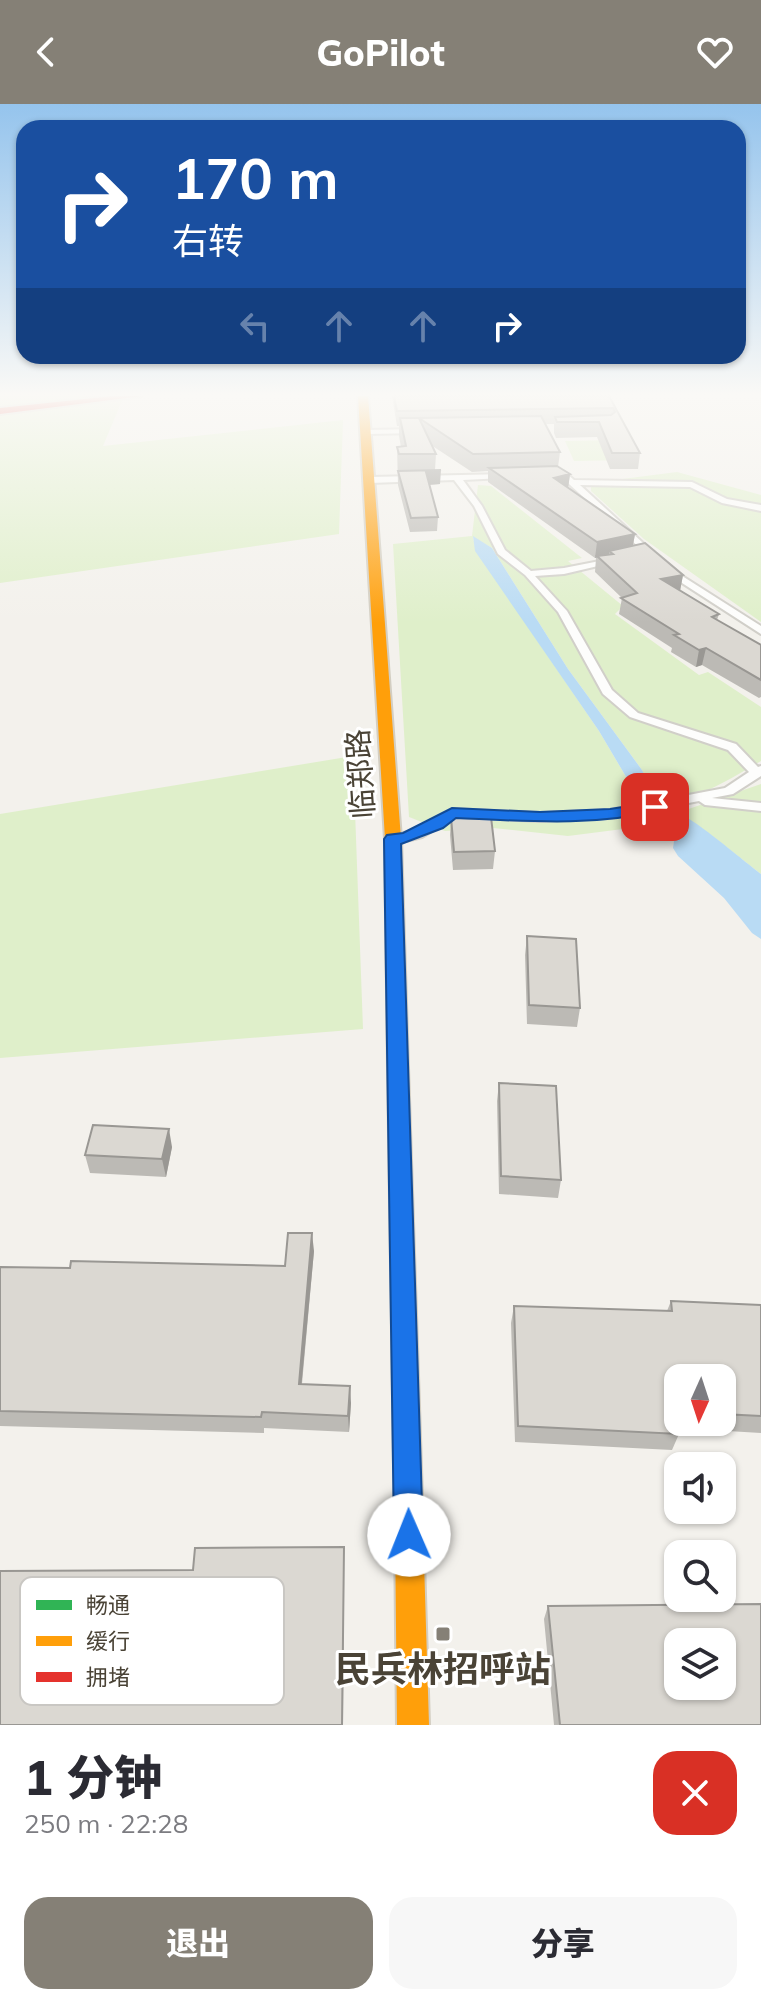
<!DOCTYPE html>
<html lang="zh">
<meta charset="utf-8">
<style>
:root{--surface:#fff;--page:#f7f7f7;--text:#2b2b33;--muted:#7c7c81;--accent:#858076}
body{margin:0;font-family:Mulish,"Noto Sans SC",sans-serif;background:var(--page);color:var(--text);height:100vh;display:flex;flex-direction:column;font-size:30px;white-space:nowrap}
*{box-sizing:border-box;margin:0}
p{font-size:26px;color:var(--muted)}
.icon{flex:none;width:44px;height:44px;fill:none;stroke:currentColor;stroke-width:2;stroke-linecap:round;stroke-linejoin:round}
.map{position:relative;height:1621px;overflow:hidden}
.sheet{display:flex;flex-direction:column;background:var(--surface);flex:1}
.sheet>*{flex:none}
.hud{position:absolute;left:16px;top:16px;width:730px;height:244px;border-radius:24px;box-shadow:0 2px 6px #0004;background:#1a4fa0;color:#fff;overflow:hidden}
.needle{width:52px;rotate:183deg}
.tools{position:absolute;left:664px;top:1260px;display:grid;gap:16px}
.tools a{display:grid;place-items:center;width:72px;height:72px;border-radius:16px;background:var(--surface);box-shadow:0 2px 6px #0004;font-size:40px}
.pin{position:absolute;display:grid;place-items:center;width:68px;height:68px;color:#fff;margin:-34px;border-radius:16px;box-shadow:0 4px 12px #0006}
.me{position:absolute;width:88px;margin:-44px;rotate:359deg;stroke-linejoin:round;filter:drop-shadow(0 0 6px #0008)}
.turn{display:flex;align-items:center;gap:28px;height:168px;padding:0 24px;font-size:36px}
.turn .icon{width:104px;height:104px;stroke-width:2.5}
.turn b{display:block;font-size:56px;line-height:68px}
.lanes{display:flex;align-items:center;height:76px;padding:0 24px;background:#0003;justify-content:center;gap:40px;direction:ltr}
.lanes .off{opacity:.35}
.round{display:grid;place-items:center;flex:none;width:84px;height:84px;border-radius:24px;background:var(--page)}
.head{display:flex;align-items:center;justify-content:space-between;height:136px;padding:0 24px}
h1{font-size:48px;font-weight:800;line-height:60px}
.button{display:flex;gap:16px;margin-top:auto;padding:16px 24px}
.button a{flex:1;height:92px;border-radius:24px;background:var(--accent);color:#fff;font-size:32px;font-weight:800;line-height:92px;text-align:center}
.button a+a{background:var(--page);color:var(--text)}
header{display:flex;justify-content:space-between;align-items:center;height:104px;padding:0 24px;background:var(--accent);color:#fff;font-size:36px;font-weight:800}
.map>svg:first-child{display:block}
.green{fill:#dfefca}
.water{fill:#b9dbf4}
.lines{fill:none;stroke-linecap:round;stroke-linejoin:round}
.lane-casing{stroke:#d1cfc9;stroke-width:4}
.fast-casing{stroke:#d3cec2;stroke-width:4}
.slow-casing{stroke:#d3cec2;stroke-width:4}
.jam-casing{stroke:#d3cec2;stroke-width:4}
.lane{fill:#fdfdfc;fill-rule:evenodd}
.fast{fill:#30b455;fill-rule:evenodd}
.slow{fill:#ff9f0a;fill-rule:evenodd}
.jam{fill:#e5322d;fill-rule:evenodd}
.wall{fill:#bcbab5;fill-rule:evenodd}
.shaded-wall{fill:#999793}
.building{fill:#dbd8d2;stroke:#999793;stroke-width:2;fill-rule:evenodd}
.route{fill:#1a73e8;stroke:#114b97;stroke-width:2}
.poi-dot{fill:#858076;stroke:#fff;stroke-width:3}
.labels{text-anchor:middle;dominant-baseline:central;stroke-width:6;stroke-linejoin:round;paint-order:stroke}
.street-label{font-size:30px;fill:#4a4336;stroke:#fff}
.near-poi-label{font-size:36px;font-weight:bold;fill:#4a4336;stroke:#fff}
.key{fill:#fff;stroke:#c9c7c3;stroke-width:2}
.key-label{font-size:22px;fill:#4a4336}
</style>
<header><svg class="icon" aria-label="back" viewBox="0 0 24 24"><path d="M15 5l-7 7 7 7"/></svg>GoPilot<svg class="icon" aria-label="heart" viewBox="0 0 24 24"><path d="M12 20l-8-8c-3-5 5-10 8-4 3-6 11-1 8 4z"/></svg></header>
<div class="map">
<svg width="761" height="1621" viewBox="0 0 761 1621">
<rect width="100%" height="100%" fill="#f3f1ec"/>
<path class="green" d="M0,292h124l-21,50 240,-26 -4,114 -339,49z
M618,336l10,20 -54,1 -9,-20z
M677,368l84,23v127l-117,-83 -53,-48v-8z
M478,381l13,1 91,72 -14,3 55,45 -8,8 84,61 9,-3 53,35v54c-32,18 -68,44 -107,38l-12,-29 -74,-101 -76,-121 -19,-11 3,14 123,180 52,88 -28,10 -55,7 -75,-8 -48,3 -36,-14 -16,-273 79,-8z
M353,652l10,273 -363,29v-244z
M761,680v90c-28,-21 -54,-45 -84,-61z"/>
<path class="water" d="M473,432l19,12 76,121 74,101 23,45 -14,4 -52,-88 -124,-180z
M677,709c13,2 68,49 84,61v65l-9,-6 -28,-35 -46,-42 -5,-8 3,-20 -17,-3 -3,-3 11,-6 7,2z"/>
<g class="lines">
<g class="lane-casing">
<path id="lane" d="M417,325l4,2 -1,2 -54,1 -4,-2 4,-2z
M550,367l16,2 8,7 118,2 35,17 34,6v6l-39,-8 -32,-16 -110,-2 75,69 2,2 -5,3 -83,-75 -9,-7 -10,-2z
M507,370v4h-3l-41,2 19,26 23,44 26,21 33,-3 51,-10v4l-51,12 -29,2 32,35 45,79 26,23 98,31 22,23 3,-1v10l-28,18 -21,4 49,5v8l-56,-6 -6,-4 -89,17 -70,3 -85,-4 -33,20 -20,5h-13l-2,-3 2,-3 24,-5 39,-22 88,4 70,-3 115,-22 24,-16 -21,-22 -98,-33 -27,-23 -45,-82 -33,-37 -27,-21 -24,-48 -20,-26 -84,3 -4,-3 4,-3z
M668,463l93,59v8l-96,-62 -2,-2z"/>
</g>
<g class="fast-casing">
<path id="fast" d="M398,956l7,2 3,6 15,461 -4,10 -10,4 -10,-4 -4,-10 -7,-461 3,-6z"/>
</g>
<g class="slow-casing">
<path id="slow" d="M358,292h10l33,443 7,229 -3,6 -7,2 -7,-2 -3,-6 -3,-229z
M409,1411l10,4 4,10 6,196h-32l-2,-196 4,-10z"/>
</g>
<g class="jam-casing">
<path id="jam" d="M113,292h29l-142,18v-6z"/>
</g>
<use href="#lane" class="lane"/>
<use href="#fast" class="fast"/>
<use href="#slow" class="slow"/>
<use href="#jam" class="jam"/>
</g>
<path class="wall" d="M392,292h217l31,57 -2,16h-28l-13,-32 -41,1 -2,-5v-9h-9l15,28 -2,15 12,7 -2,13 67,47 -2,11 50,30 -3,15 39,24 -2,6 44,25v52l-2,1 -57,-33 -6,2 -25,-15 1,-4 -53,-34 3,-16 -27,-26 1,-14h-1l-107,-76v-11l-16,1 -41,-27 5,9 -1,16 5,14 -11,1 9,32 -1,14 -27,1 -12,-47 -1,-38h4l-2,-11v-10h-2z
M451,713l44,34 -2,18 -40,1 -3,-35z
M527,832l53,72 -3,19 -50,-3 -2,-69z
M499,979l62,97 -3,18 -59,-4 -2,-93z
M172,1043l-6,30 -76,-4 -5,-18z
M314,1147l-12,133 49,19 -2,29 -85,-4v5l-264,-7v-159l70,1 215,-2z
M671,1197l90,4v128l-83,-5 1,6 -7,16 -157,-8 -4,-119 3,-17 153,5zM678,1274h44v44h-44z
M548,1502l213,119h-207l-10,-106z"/>
<path class="shaded-wall" d="M441,366l-1,14 -14,1v-13z
M570,370l-2,15 -14,-11z
M635,430l-3,16 -23,1v4l-14,3 2,-16z
M683,471l-3,16 -19,-12z
M706,544l-4,17 -6,2 3,-17z
M169,1025l3,18 -6,30 -4,-18z
M312,1129l2,18 -14,149 -1,-16z
M350,1282l1,17 -2,29 -1,-16z
M344,1443l-1,178h-1z"/>
<path class="building" d="M394,292h215l31,57h-28l-13,-31h-42l-2,-5 56,-2 4,-3 -2,-4 -216,3z
M541,312l19,36 -87,2 -54,-36z
M400,314h19l17,36h-37l-2,-7 9,-1z
M557,362l13,8 -16,4 81,56 -38,8 -108,-74z
M441,366l-15,2 12,45 -27,1 -13,-47z
M645,439l38,32 -22,4 58,35 -7,3 49,28v35l-55,-32 -7,2 -25,-15 5,-1 -58,-36 16,-5 -40,-37 16,-2 -4,-3z
M451,713h40l4,34 -41,1z
M527,832l49,3 4,69 -51,-3z
M499,979l57,3 5,94 -60,-4z
M93,1021l76,4 -7,30 -77,-4z
M288,1129h24l-13,151 51,2 -2,30 -86,-4 -1,5 -261,-6v-144l70,1 1,-7 214,5z
M671,1197l90,4v111l-39,-2v-36h-44v34h-2l3,22 -161,-8 -4,-120 158,5z
M344,1443l-2,178h-342v-154l193,-1 2,-22z
M761,1500v121h-201l-12,-119zM678,1538h44v44h-44z"/>
<linearGradient id="sky" x2="0" y2="1"><stop stop-color="#95c4ed"/><stop offset="0.56" stop-color="#faf9f6"/><stop offset="1" stop-color="#faf9f6" stop-opacity="0"/></linearGradient>
<rect width="761" height="519" fill="url(#sky)"/>
<path class="route" d="M655,698l6,1v7c-67,17 -137,11 -205,8l-13,10 -42,16 22,691 -4,10 -10,5 -11,-5 -4,-10 -10,-696 3,-4 16,-2 49,-25 88,4 70,-3z"/>
<rect class="poi-dot" x="435" y="1522" width="16" height="16" rx="4"/>
<g class="labels">
<g class="street-label">
<text transform="translate(360 670) rotate(-94)">临郑路</text>
</g>
<g class="near-poi-label">
<text x="443" y="1564">民兵林招呼站</text>
</g>
</g>
<rect x="20" y="1473" width="264" height="128" rx="12" class="key"/>
<rect x="36" y="1496" width="36" height="10" fill="#30b455"/>
<rect x="36" y="1532" width="36" height="10" fill="#ff9f0a"/>
<rect x="36" y="1568" width="36" height="10" fill="#e5322d"/>
<g class="key-label">
<text x="86" y="1509">畅通</text>
<text x="86" y="1545">缓行</text>
<text x="86" y="1581">拥堵</text>
</g>
</svg>
<div class="tools">
<a><svg class="needle" viewBox="-14 -14 28 28"><path d="M0-13l5 13h-10z" fill="#e53935"/><path d="M0 13l5-13h-10z" fill="#7c7c81"/></svg></a>
<a><svg class="icon" aria-label="sound" viewBox="0 0 24 24"><path d="M4 9h4l5-4v14l-5-4H4zM17 9q2 3 0 6"/></svg></a>
<a><svg class="icon" aria-label="search" viewBox="0 0 24 24"><circle cx="10" cy="10" r="6"/><path d="M15 15l6 6"/></svg></a>
<a><svg class="icon" aria-label="layers" viewBox="0 0 24 24"><path d="M12 4l9 5-9 5-9-5zM3 14l9 5 9-5"/></svg></a>
</div>
<div class="pin" style="left:655px;top:703px;background:#d93025"><svg class="icon" aria-label="arrive" viewBox="0 0 24 24"><path d="M6 21V4h12l-3 4 3 4H6"/></svg></div>
<svg class="me" style="left:409px;top:1431px" viewBox="-20 -20 40 40"><circle r="19" fill="#fff"/><path d="M0-13L10 11 0 6-10 11z" fill="#1a73e8"/></svg>
<div class="hud">
<div class="turn"><svg class="icon" aria-label="right" viewBox="0 0 24 24"><path d="M7 20v-9h11M14 6l5 5-5 5"/></svg><div><b>170 m</b>右转</div></div>
<div class="lanes"><svg class="icon off" aria-label="left" viewBox="0 0 24 24"><path d="M17 20v-9H6M10 6l-5 5 5 5"/></svg><svg class="icon off" aria-label="ahead" viewBox="0 0 24 24"><path d="M12 20V5M6 11l6-6 6 6"/></svg><svg class="icon off" aria-label="ahead" viewBox="0 0 24 24"><path d="M12 20V5M6 11l6-6 6 6"/></svg><svg class="icon" aria-label="right" viewBox="0 0 24 24"><path d="M7 20v-9h11M14 6l5 5-5 5"/></svg></div>
</div>
</div>
<section class="sheet">
<div class="head"><div><h1>1 分钟</h1><p>250 m · 22:28</p></div><a class="round" style="background:#d93025;color:#fff"><svg class="icon" aria-label="close" viewBox="0 0 24 24"><path d="M6 6l12 12M18 6L6 18"/></svg></a></div>
<div class="button"><a>退出</a><a>分享</a></div>
</section>
